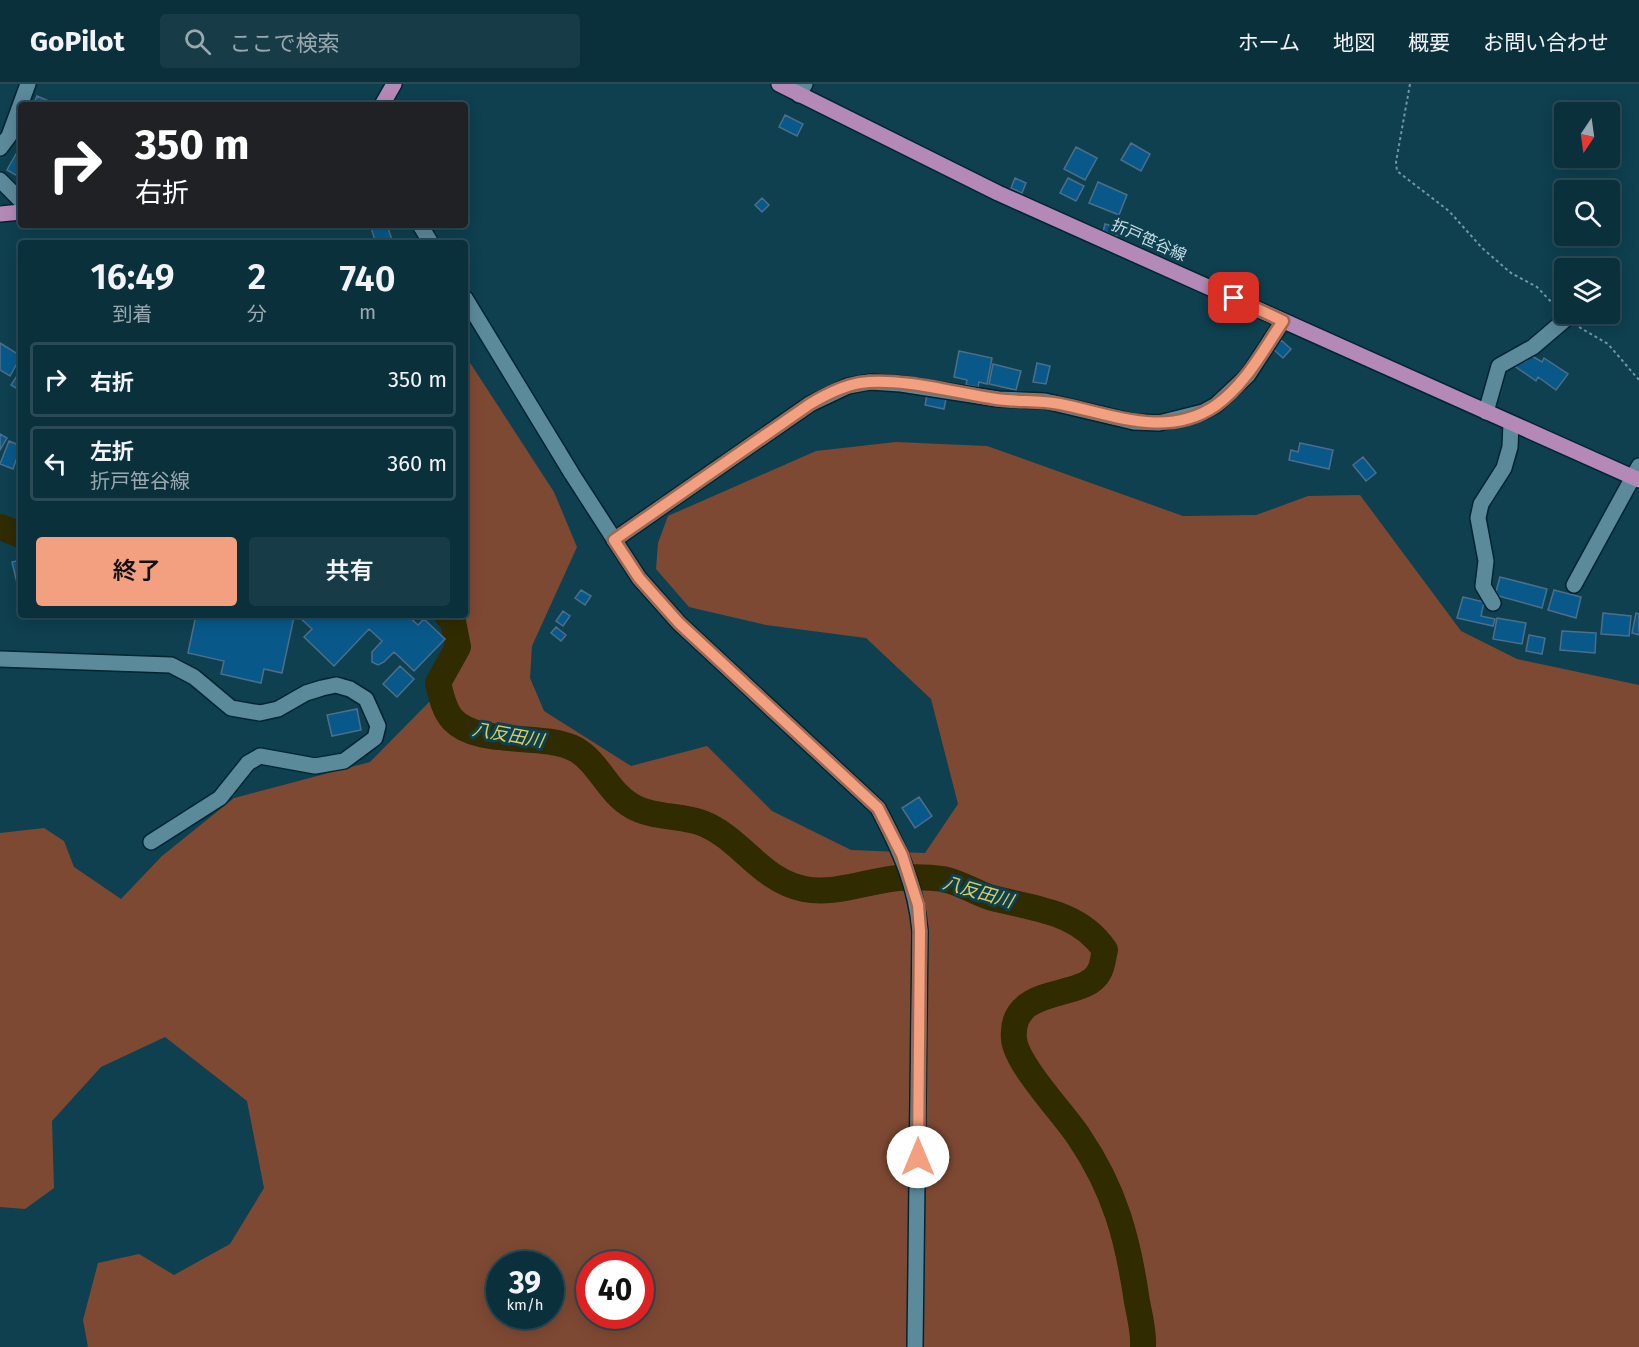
<!DOCTYPE html>
<html lang="ja">
<meta charset="utf-8">
<style>
:root{--surface:#0a303c;--page:#183c47;--text:#f1f3f6;--muted:#99a9af;--line:#2a4b56;--accent:#f2a07f}
body{margin:0;font-family:"Fira Sans","Noto Sans JP",sans-serif;background:var(--page);color:var(--text);height:100vh;display:flex;flex-direction:column;font-size:22px;white-space:nowrap}
*{box-sizing:border-box;margin:0}
p{font-size:20px;color:var(--muted)}
.icon{flex:none;width:33px;height:33px;fill:none;stroke:currentColor;stroke-width:2;stroke-linecap:round;stroke-linejoin:round}
.map{position:relative;flex:1;overflow:hidden}
.details{position:absolute;left:18px;top:156px;width:450px;height:378px;display:flex;flex-direction:column;background:var(--surface);border-radius:6px;box-shadow:0 3px 15px #0003,0 0 0 2px var(--line)}
.details>*{flex:none}
.hud{position:absolute;left:18px;top:18px;width:450px;height:126px;border-radius:6px;box-shadow:0 3px 15px #0003,0 0 0 2px var(--line);background:#202124;color:#fff;overflow:hidden}
.needle{width:39px;rotate:193deg}
.controls{position:absolute;left:1554px;top:18px;display:grid;gap:12px}
.controls a{display:grid;place-items:center;width:66px;height:66px;border-radius:6px;background:var(--surface);box-shadow:0 3px 15px #0003,0 0 0 2px var(--line);font-size:30px}
.speed{position:absolute;left:486px;top:1167px;display:flex;gap:12px;font-size:30px;font-weight:700;text-align:center}
.speed>*{display:grid;place-content:center;width:78px;height:78px;border-radius:50%;background:var(--surface);box-shadow:0 3px 15px #0003,0 0 0 2px var(--line);line-height:1}
.speed small{font-size:15px;font-weight:400}
.speed .limit{border:9px solid #d22;background:#fff;color:#111}
.pin{position:absolute;display:grid;place-items:center;width:51px;height:51px;color:#fff;margin:-26px;border-radius:12px;box-shadow:0 3px 9px #0006}
.me{position:absolute;width:66px;margin:-33px;rotate:0deg;stroke-linejoin:round;filter:drop-shadow(0 0 4px #0008)}
.turn{display:flex;align-items:center;gap:21px;height:126px;padding:0 18px;font-size:27px}
.turn .icon{width:78px;height:78px;stroke-width:2.5}
.turn b{display:block;font-size:42px;line-height:51px}
.eta{display:flex;justify-content:space-evenly;align-items:center;height:102px;text-align:center}
.eta b{font-size:36px;font-weight:600;line-height:42px}
.action{display:flex;gap:12px;margin-top:auto;padding:12px 18px}
.action a{flex:1;height:69px;border-radius:6px;background:var(--accent);color:#111;font-size:24px;font-weight:600;line-height:69px;text-align:center}
.action a+a{background:var(--page);color:var(--text)}
ul{padding:0;list-style:none}
li{display:flex;align-items:center;gap:18px;height:75px;margin:0 12px 9px;padding:0 6px;border:3px solid var(--line);border-radius:6px}
li div{flex:1}
li b{display:block;font-size:22px}
li em{font-style:normal}
header{display:flex;align-items:center;gap:36px;box-sizing:border-box;height:84px;padding:0 30px;background:var(--surface);border-bottom:2px solid var(--line)}
header strong{font-size:28px}
nav{display:flex;gap:33px;margin-inline-start:auto;font-size:21px}
.search{width:420px;height:54px;background:var(--page);display:flex;align-items:center;gap:15px;box-sizing:border-box;padding:0 21px;border-radius:6px;color:var(--muted);font-size:22px}
.map>svg:first-child{display:block}
.green{fill:#7e4933;fill-rule:evenodd}
.lines{fill:none;stroke-linecap:round;stroke-linejoin:round}
.river{stroke:#302b00;stroke-width:26}
.building{fill:#08598a;stroke:#4d6e89;stroke-width:1.5}
.minor-casing{stroke:#002531;stroke-width:18}
.major-casing{stroke:#002531;stroke-width:18}
.path{stroke:#7296a2;stroke-width:2;stroke-dasharray:3 3;stroke-linecap:butt}
.minor{stroke:#5b8a9b;stroke-width:15}
.major{stroke:#b589b7;stroke-width:15}
.route-casing{stroke:#9d6853;stroke-width:15}
.route{stroke:#f2a07f;stroke-width:10}
.labels{text-anchor:middle;dominant-baseline:central;stroke-width:6;stroke-linejoin:round;paint-order:stroke}
.street-label{font-size:16px;fill:#c6dee7;stroke:#0e4050}
.water-label{font-size:18px;font-style:italic;fill:#dbce5d;stroke:#0e4050}
</style>
<header>
<strong>GoPilot</strong>
<div class="search"><svg class="icon" aria-label="search" viewBox="0 0 24 24"><circle cx="10" cy="10" r="6"/><path d="M15 15l6 6"/></svg>ここで検索</div>
<nav><a>ホーム</a><a>地図</a><a>概要</a><a>お問い合わせ</a></nav>
</header>
<div class="map">
<svg width="1639" height="1263" viewBox="0 0 1639 1263">
<rect width="100%" height="100%" fill="#0e4050"/>
<path class="green" d="M465,271l89,137 23,55 -45,99 -2,32 14,33 87,55 76,-20 65,65 79,39 74,3 33,-49 -27,-105 -65,-61 -100,-13 -77,-18 -33,-38 2,-26 10,-27 148,-65 80,-9 91,4 196,70 73,-1 52,-19 52,-1 101,136 56,28 122,26v662h-1551l-5,-27 15,-57 41,-9 35,21 56,-31 34,-56 -17,-87 -82,-64 -64,30 -49,54 2,67 -29,21 -25,-2v-374l44,-5 20,13 10,26 47,32 41,-43 72,-58 136,-36 70,-71 22,-70 -4,-6h7zM500,1180h50v52h-50zM590,1180h50v52h-50z"/>
<g class="lines">
<path class="river" d="M0,443l21,8
M447,531l6,6 5,26 -20,36c3,12 6,28 15,37 26,27 88,12 122,29 24,13 33,44 57,57 20,12 49,9 70,17 39,15 58,57 102,66 32,6 62,-8 94,-11 13,-1 31,-1 45,1 16,3 31,13 46,18 43,12 89,13 116,53 -2,7 -2,16 -6,22 -14,29 -90,11 -85,67 2,25 50,75 65,98 36,53 49,102 58,165 3,15 7,30 6,45"/>
</g>
<path class="building" d="M37,12l21,9h-25z
M785,31l18,9 -6,12 -18,-9z
M1131,59l19,11 -9,17 -20,-11z
M21,61v33l-14,-8z
M1076,63l21,11 -12,22 -21,-11z
M1015,94l11,5 -4,10 -11,-5z
M1068,94l16,8 -8,15 -16,-8z
M1098,98l29,13 -8,20 -30,-12z
M762,114l7,7 -7,7 -7,-7z
M1105,140l24,6 -3,8 -23,-6z
M370,141h17l6,18h-17z
M1281,256l10,9 -8,9 -10,-9z
M0,259l21,13 -11,20 -10,-6z
M959,267l33,7 -5,26 -8,-2 -1,5 -12,-2 1,-5 -13,-3z
M1532,272l10,6 2,-4 24,16 -12,16 -18,-13 -2,4 -23,-16 5,-7 6,4z
M1037,279l13,3 -4,18 -13,-2z
M993,280l28,7 -5,19 -27,-6z
M19,289l2,2v16l-10,-6z
M927,311l19,4 -2,10 -19,-4z
M0,350l7,4 -7,12z
M9,357l12,5 -8,23 -13,-5z
M1300,359l33,7 -4,19 -40,-9 2,-10 7,2z
M1363,373l13,16 -10,8 -13,-16z
M21,476v22l-4,1 -5,-21z
M1500,493l47,12 -5,19 -47,-13z
M581,506l10,6 -6,9 -10,-7z
M1554,506l27,7 -5,21 -28,-8z
M1463,513l21,5 -3,14 14,3 -2,7 -36,-8z
M563,527l7,5 -7,10 -7,-5z
M1603,529l28,3 -2,20 -28,-2z
M1636,529l3,1v21l-7,-2z
M196,531l98,2 -12,56 -18,-4 -3,14 -40,-9 3,-13 -36,-8z
M302,531h105l11,10 6,-6 21,20 -31,32 -20,-19 -10,10 -6,3 -6,-3v-10l10,-11 -13,-12 -35,37 -30,-29 8,-8 -13,-12z
M1497,534l29,5 -4,21 -29,-5z
M556,543l10,8 -5,6 -10,-8z
M1562,547l34,2 -1,20 -35,-3z
M1529,551l16,3 -3,16 -16,-3z
M400,582l14,13 -17,18 -14,-13z
M357,625l4,21 -29,6 -5,-21z
M919,713l13,19 -17,12 -13,-20z"/>
<g class="lines">
<g class="minor-casing">
<path id="minor" d="M799,11l6,-11
M0,64l9,-12 19,-52
M0,96l21,21
M420,141l11,18
M465,214l107,176 67,104 40,45 199,185c21,40 38,77 42,123l-5,416
M1486,328l13,-46 34,-19 34,-29
M614,456l196,-136 38,-18 22,-4 31,2 97,15 47,2 89,21 25,1 44,-11 13,-7 32,-30 35,-54
M1574,501l65,-119
M1493,519l-10,-17 3,-25 -8,-43 3,-14 23,-36 6,-21 1,-24
M0,575l171,6 23,12 37,31 29,5 18,-4 28,-16 16,-5 14,-3 14,4 16,10 12,27 -3,12 -31,23 -29,5 -55,-10 -12,7 -28,35 -69,44"/>
</g>
<g class="major-casing">
<path id="major" d="M779,0l219,109 641,287
M382,21l12,-21
M0,130l21,-2"/>
</g>
<path class="path" d="M1410,0l-14,78 1,9 52,40 33,37 29,25 26,14 20,21
M1579,243l29,17 31,36"/>
<use href="#minor" class="minor"/>
<use href="#major" class="major"/>
</g>
<g class="lines">
<g class="route-casing">
<path id="route" d="M918,1073l2,-226 -2,-26 -16,-50 -24,-47 -199,-185 -40,-45 -25,-38 196,-136c15,-9 32,-18 50,-21 40,-6 96,10 136,16 21,3 43,1 64,5 51,10 106,35 155,2 30,-21 48,-55 68,-85l-49,-23"/>
</g>
<use href="#route" class="route"/>
</g>
<g class="labels">
<g class="street-label">
<text transform="translate(1149 156) rotate(24)">折戸笹谷線</text>
</g>
<g class="water-label">
<text transform="translate(508 651) rotate(10)">八反田川</text>
<text transform="translate(978 808) rotate(16)">八反田川</text>
</g>
</g>
</svg>
<div class="controls">
<a><svg class="needle" viewBox="-14 -14 28 28"><path d="M0-13l5 13h-10z" fill="#e53935"/><path d="M0 13l5-13h-10z" fill="#99a9af"/></svg></a>
<a><svg class="icon" aria-label="search" viewBox="0 0 24 24"><circle cx="10" cy="10" r="6"/><path d="M15 15l6 6"/></svg></a>
<a><svg class="icon" aria-label="layers" viewBox="0 0 24 24"><path d="M12 4l9 5-9 5-9-5zM3 14l9 5 9-5"/></svg></a>
</div>
<div class="speed"><div>39<small>km/h</small></div><div class="limit">40</div></div>
<div class="pin" style="left:1234px;top:214px;background:#d93025"><svg class="icon" aria-label="arrive" viewBox="0 0 24 24"><path d="M6 21V4h12l-3 4 3 4H6"/></svg></div>
<svg class="me" style="left:918px;top:1073px" viewBox="-20 -20 40 40"><circle r="19" fill="#fff"/><path d="M0-13L10 11 0 6-10 11z" fill="#f2a07f"/></svg>
<div class="hud">
<div class="turn"><svg class="icon" aria-label="right" viewBox="0 0 24 24"><path d="M7 20v-9h11M14 6l5 5-5 5"/></svg><div><b>350 m</b>右折</div></div>
</div>
<section class="details">
<div class="eta">
<div><b>16:49</b><p>到着</p></div>
<div><b>2</b><p>分</p></div>
<div><b>740</b><p>m</p></div>
</div>
<ul>
<li><svg class="icon" aria-label="right" viewBox="0 0 24 24"><path d="M7 20v-9h11M14 6l5 5-5 5"/></svg><div><b>右折</b></div><em>350 m</em></li>
<li><svg class="icon" aria-label="left" viewBox="0 0 24 24"><path d="M17 20v-9H6M10 6l-5 5 5 5"/></svg><div><b>左折</b><p>折戸笹谷線</p></div><em>360 m</em></li>
</ul>
<div class="action"><a>終了</a><a>共有</a></div>
</section>
</div>
